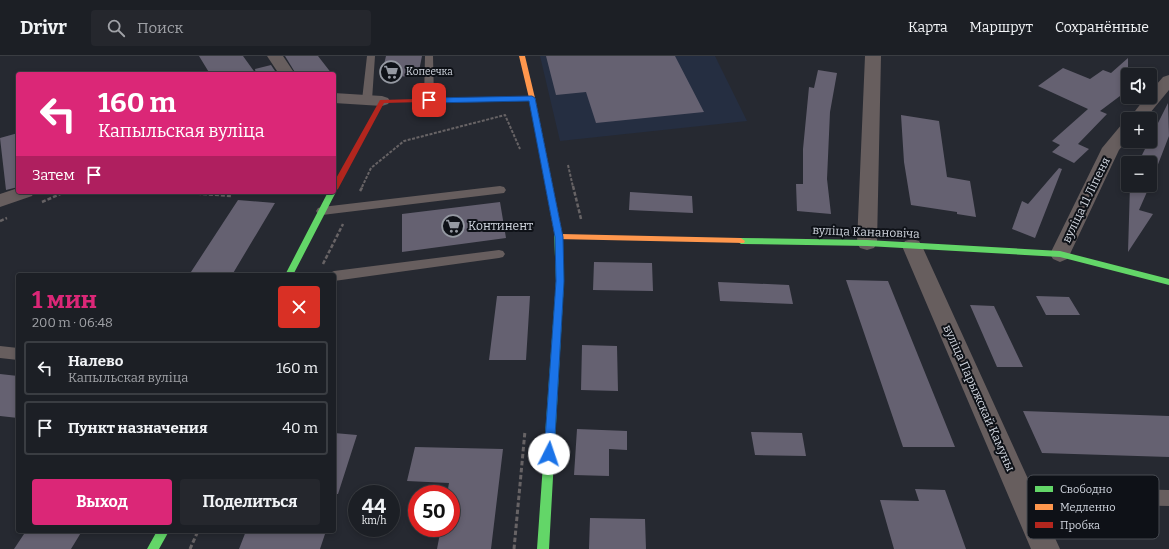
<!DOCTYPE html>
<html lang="ru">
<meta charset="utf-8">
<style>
:root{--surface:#1c1f25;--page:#25272d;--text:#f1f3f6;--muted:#a0a2a7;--line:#3a3d42;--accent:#db2777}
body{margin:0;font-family:Bitter,serif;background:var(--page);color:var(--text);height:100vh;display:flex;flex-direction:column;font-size:15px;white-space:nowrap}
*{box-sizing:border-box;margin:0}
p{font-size:13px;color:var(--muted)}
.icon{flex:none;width:22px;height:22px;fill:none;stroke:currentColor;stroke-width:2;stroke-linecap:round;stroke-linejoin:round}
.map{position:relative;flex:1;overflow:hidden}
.sheet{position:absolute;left:16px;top:217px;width:320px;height:260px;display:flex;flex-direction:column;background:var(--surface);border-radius:4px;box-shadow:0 2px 6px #0003,0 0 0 1px var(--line)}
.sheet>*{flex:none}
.hud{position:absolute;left:16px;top:16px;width:320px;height:122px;border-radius:4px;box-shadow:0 2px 6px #0003,0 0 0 1px var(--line);background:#db2777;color:#fff;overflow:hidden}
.controls{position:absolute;left:1121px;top:12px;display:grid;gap:8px}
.controls a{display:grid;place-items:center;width:36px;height:36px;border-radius:4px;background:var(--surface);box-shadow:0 2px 6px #0003,0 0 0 1px var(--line);font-size:20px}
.speed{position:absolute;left:348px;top:429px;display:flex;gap:8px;font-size:20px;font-weight:700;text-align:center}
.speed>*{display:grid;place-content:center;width:52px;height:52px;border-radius:50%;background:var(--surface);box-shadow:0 2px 6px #0003,0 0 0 1px var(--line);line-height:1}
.speed small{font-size:10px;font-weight:400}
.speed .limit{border:6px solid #d22;background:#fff;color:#111}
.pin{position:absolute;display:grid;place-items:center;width:34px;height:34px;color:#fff;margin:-17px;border-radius:8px;box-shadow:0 2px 6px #0006}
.me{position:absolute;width:44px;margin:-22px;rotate:4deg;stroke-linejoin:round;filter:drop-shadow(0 0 3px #0008)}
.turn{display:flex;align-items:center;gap:14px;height:84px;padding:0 16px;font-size:18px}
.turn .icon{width:52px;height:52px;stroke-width:2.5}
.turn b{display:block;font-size:28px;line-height:34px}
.then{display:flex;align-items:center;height:38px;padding:0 16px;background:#0003;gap:8px;font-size:15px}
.round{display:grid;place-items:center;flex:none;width:42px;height:42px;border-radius:4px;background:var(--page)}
.overview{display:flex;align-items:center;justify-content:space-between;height:68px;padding:0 16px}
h1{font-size:24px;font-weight:700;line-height:30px;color:var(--accent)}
.action{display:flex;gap:8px;margin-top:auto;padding:8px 16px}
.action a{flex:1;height:46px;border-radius:4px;background:var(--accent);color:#fff;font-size:16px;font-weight:700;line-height:46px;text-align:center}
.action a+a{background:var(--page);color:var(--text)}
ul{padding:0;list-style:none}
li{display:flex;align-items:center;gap:12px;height:54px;margin:0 8px 6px;padding:0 8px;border:2px solid var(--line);border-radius:4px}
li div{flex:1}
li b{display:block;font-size:15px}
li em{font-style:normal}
header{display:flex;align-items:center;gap:24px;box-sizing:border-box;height:56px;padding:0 20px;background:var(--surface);border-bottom:1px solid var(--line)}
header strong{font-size:19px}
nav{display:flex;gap:22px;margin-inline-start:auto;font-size:14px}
.search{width:280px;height:36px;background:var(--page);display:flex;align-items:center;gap:10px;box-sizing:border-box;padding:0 14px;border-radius:4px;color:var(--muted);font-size:15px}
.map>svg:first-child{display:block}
.built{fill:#252e41}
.building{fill:#656171}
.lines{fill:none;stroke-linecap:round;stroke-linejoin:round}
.path-far2{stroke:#676365;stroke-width:2;stroke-dasharray:3 1.5;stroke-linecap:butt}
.path-far1{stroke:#676365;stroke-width:2.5;stroke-dasharray:4 2;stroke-linecap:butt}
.path{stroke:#676365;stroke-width:3;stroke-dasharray:4.5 2.5;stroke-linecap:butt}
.lane{fill:#675e5e;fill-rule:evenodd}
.street{fill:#675e5e;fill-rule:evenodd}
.fast{fill:#63d668;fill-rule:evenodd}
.slow{fill:#ff974d;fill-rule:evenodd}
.jam{fill:#b3261e;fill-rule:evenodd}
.route{fill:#1a73e8;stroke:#114b97}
.labels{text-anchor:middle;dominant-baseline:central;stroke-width:4;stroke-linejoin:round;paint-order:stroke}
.far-poi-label{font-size:10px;fill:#d1d6df;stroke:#0e1117;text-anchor:start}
.street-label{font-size:12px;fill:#d1d6df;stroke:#0e1117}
.poi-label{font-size:12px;fill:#d1d6df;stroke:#0e1117;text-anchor:start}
.key{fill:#0e1117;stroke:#484c53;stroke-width:1}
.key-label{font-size:11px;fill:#d1d6df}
</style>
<header>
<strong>Drivr</strong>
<div class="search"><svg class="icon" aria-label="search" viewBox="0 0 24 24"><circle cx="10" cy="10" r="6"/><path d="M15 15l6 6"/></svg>Поиск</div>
<nav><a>Карта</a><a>Маршрут</a><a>Сохранённые</a></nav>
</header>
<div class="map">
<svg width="1169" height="493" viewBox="0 0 1169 493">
<rect width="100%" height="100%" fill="#262931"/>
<path class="built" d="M540,0h175l32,65 -187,20z"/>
<path class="building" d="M199,0h44l13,18 -1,-5 16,-4 6,9h-67z
M285,0h33l14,18h-36z
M386,0h36l-4,20 -37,1z
M546,0h129l29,56 -108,11 -10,-31 -30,3z
M1128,2v32l-28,21 7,3 -29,30 11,5 -15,14 -22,-11 8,-7 -8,-4 36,-32 -50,-23 25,-18 27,11 13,-9 8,3z
M818,14l19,3 -7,39 -3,67 4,35 -34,-3 -1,-27h7v-35l6,-62 5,1z
M1168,47l1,33 -19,49v-22h-12z
M901,59l38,6 8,56 23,4 6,36 -19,-3v-2l-46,-7 -7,-43z
M18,77v54l-12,3 -6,-52z
M1059,112l3,1 -27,69 -23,-9 10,-28 6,3z
M1130,129h20l-11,25 14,4 -25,38z
M630,136l62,4 1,17 -64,-3z
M238,144l37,3 -43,72h-43z
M500,146l6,36 -104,14v-38z
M594,206l58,1 1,28 -60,-1z
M846,224l42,1 67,166h-52z
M718,226l71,3 4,19 -73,-3z
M497,240h33l-4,64h-37z
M1036,240l33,1 11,18h-34z
M970,249l24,1 29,61h-26z
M582,289l35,1 1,45 -37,-1z
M0,318l18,2v42l-18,-2z
M1023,355l146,5v41l-127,-4z
M577,373l50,2v19l-18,-1v27l-35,-1z
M751,376l51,1 4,23 -51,-1z
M334,377l23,2 -19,59h-4z
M415,391l88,2 -12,100h-54l4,-21h10v-34h-4l2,-11 -42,-2z
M915,433l30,1 21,59h-72l-14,-49 39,1z
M590,462l55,1 1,30h-57z
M26,475h56l-11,18h-57z
M246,475h80l-6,18h-81z"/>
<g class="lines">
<path class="path-far2" d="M568,109l5,22
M362,131l9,-19 33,-27 101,-26 15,34"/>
<path class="path-far1" d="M573,130l8,33
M360,135l3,-5
M173,136l59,4
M42,146l23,-10
M0,165l7,-3
M323,208l20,-40"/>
<path class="path" d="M190,493l8,-18
M514,493l11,-118"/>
<path class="lane" d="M367,0h8l-3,44 -5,3 -5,-3z
M425,0h8l1,44 -5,3 -5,-3z
M500,130l4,1 2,3 -2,3 -182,22 -4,-1 -2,-3 2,-3 4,-1z
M499,194l4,1 2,3 -2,3 -4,1 -165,23v-6h-6l2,-2 4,-2z
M0,290l18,2v12l-18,-2z
M1021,431l148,3v16l-148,-3 -6,-2 -2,-6 2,-6z"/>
<path class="street" d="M267,0h16l12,18h-16z
M865,0h16l-4,187 -3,5 -7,2 -7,-2 -3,-5z
M1169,19v15l-24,29 -17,1 18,-23h4v-5l13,-15z
M334,37l48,3 6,2 2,3 -2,3 -6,2 -48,-3z
M1128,67v16l-9,11 -49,104 -3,5 -7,3 -7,-3 -3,-5 52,-106 20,-24z
M18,132v4h16l-2,4 -32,11v-13z
M912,183l7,2 3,5 138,303h-29l-129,-303 3,-5z"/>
<path class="fast" d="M334,134l2,2 -43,83h-8l43,-83h6z
M558,173l4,3 2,49 -15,268h-12l19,-268 -2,-49z
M741,182l126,2 193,11 109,28v6l-109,-28 -193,-11 -126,-2 -4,-3z
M157,475h12l-10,18h-12z"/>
<path class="slow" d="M519,0h6l10,42 27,134 -1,2 180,4 4,3 -1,2 -188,-4 -1,-2 2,-2 -3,-3 -25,-134z"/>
<path class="jam" d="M532,40l2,1v2l-150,4 -46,86 -4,3v-10l46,-82z"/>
</g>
<path class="route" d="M532,40l3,2 28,139 1,44 -10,173 -1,4 -4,1 -4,-1 -1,-4 12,-173 -1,-44 -26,-136 -100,2 -4,-3 4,-2z"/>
<defs>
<g id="supermarket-ring" transform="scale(1.15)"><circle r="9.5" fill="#0e1117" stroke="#9599a2" stroke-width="1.5"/><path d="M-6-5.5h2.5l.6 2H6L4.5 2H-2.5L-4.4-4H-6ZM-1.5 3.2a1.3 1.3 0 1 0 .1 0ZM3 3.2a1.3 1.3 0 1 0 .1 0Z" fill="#9599a2"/></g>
</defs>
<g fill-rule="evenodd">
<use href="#supermarket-ring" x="391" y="16"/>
<use href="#supermarket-ring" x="453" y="170"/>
</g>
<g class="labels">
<g class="far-poi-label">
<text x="406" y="16">Копеечка</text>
</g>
<g class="street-label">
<text transform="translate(1086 144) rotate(-64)">вуліца 11 Ліпеня</text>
<text transform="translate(866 176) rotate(2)">вуліца Канановіча</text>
<text transform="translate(979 342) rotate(66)">вуліца Парыжскай Камуны</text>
</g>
<g class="poi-label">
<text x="468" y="170">Континент</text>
</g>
</g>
<rect x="1027" y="419" width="132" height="64" rx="6" class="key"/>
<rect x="1035" y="430" width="18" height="6" fill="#63d668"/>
<rect x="1035" y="448" width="18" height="6" fill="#ff974d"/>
<rect x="1035" y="466" width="18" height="6" fill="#b3261e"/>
<g class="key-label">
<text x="1060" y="437">Свободно</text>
<text x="1060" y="455">Медленно</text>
<text x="1060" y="473">Пробка</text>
</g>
</svg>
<div class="controls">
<a><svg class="icon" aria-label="sound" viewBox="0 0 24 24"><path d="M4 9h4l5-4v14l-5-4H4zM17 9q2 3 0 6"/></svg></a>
<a>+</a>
<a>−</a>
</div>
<div class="speed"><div>44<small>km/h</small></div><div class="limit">50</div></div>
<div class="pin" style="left:429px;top:44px;background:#d93025"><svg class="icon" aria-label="arrive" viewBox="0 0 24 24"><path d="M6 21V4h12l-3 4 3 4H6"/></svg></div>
<svg class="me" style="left:549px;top:398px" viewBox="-20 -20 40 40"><circle r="19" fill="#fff"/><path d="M0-13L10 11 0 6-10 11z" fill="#1a73e8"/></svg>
<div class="hud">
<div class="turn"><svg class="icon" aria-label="left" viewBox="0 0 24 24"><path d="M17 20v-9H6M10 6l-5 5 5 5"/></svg><div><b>160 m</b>Капыльская вуліца</div></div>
<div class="then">Затем<svg class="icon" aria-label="arrive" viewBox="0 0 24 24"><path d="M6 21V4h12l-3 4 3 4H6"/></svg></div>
</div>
<section class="sheet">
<div class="overview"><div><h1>1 мин</h1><p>200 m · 06:48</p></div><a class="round" style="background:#d93025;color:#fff"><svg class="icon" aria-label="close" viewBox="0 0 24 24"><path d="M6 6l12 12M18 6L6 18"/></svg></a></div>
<ul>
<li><svg class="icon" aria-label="left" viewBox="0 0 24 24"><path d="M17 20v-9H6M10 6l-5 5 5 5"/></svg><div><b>Налево</b><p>Капыльская вуліца</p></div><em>160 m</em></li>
<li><svg class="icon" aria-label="arrive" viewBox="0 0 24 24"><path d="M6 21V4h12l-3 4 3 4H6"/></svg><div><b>Пункт назначения</b></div><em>40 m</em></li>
</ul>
<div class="action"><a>Выход</a><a>Поделиться</a></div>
</section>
</div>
